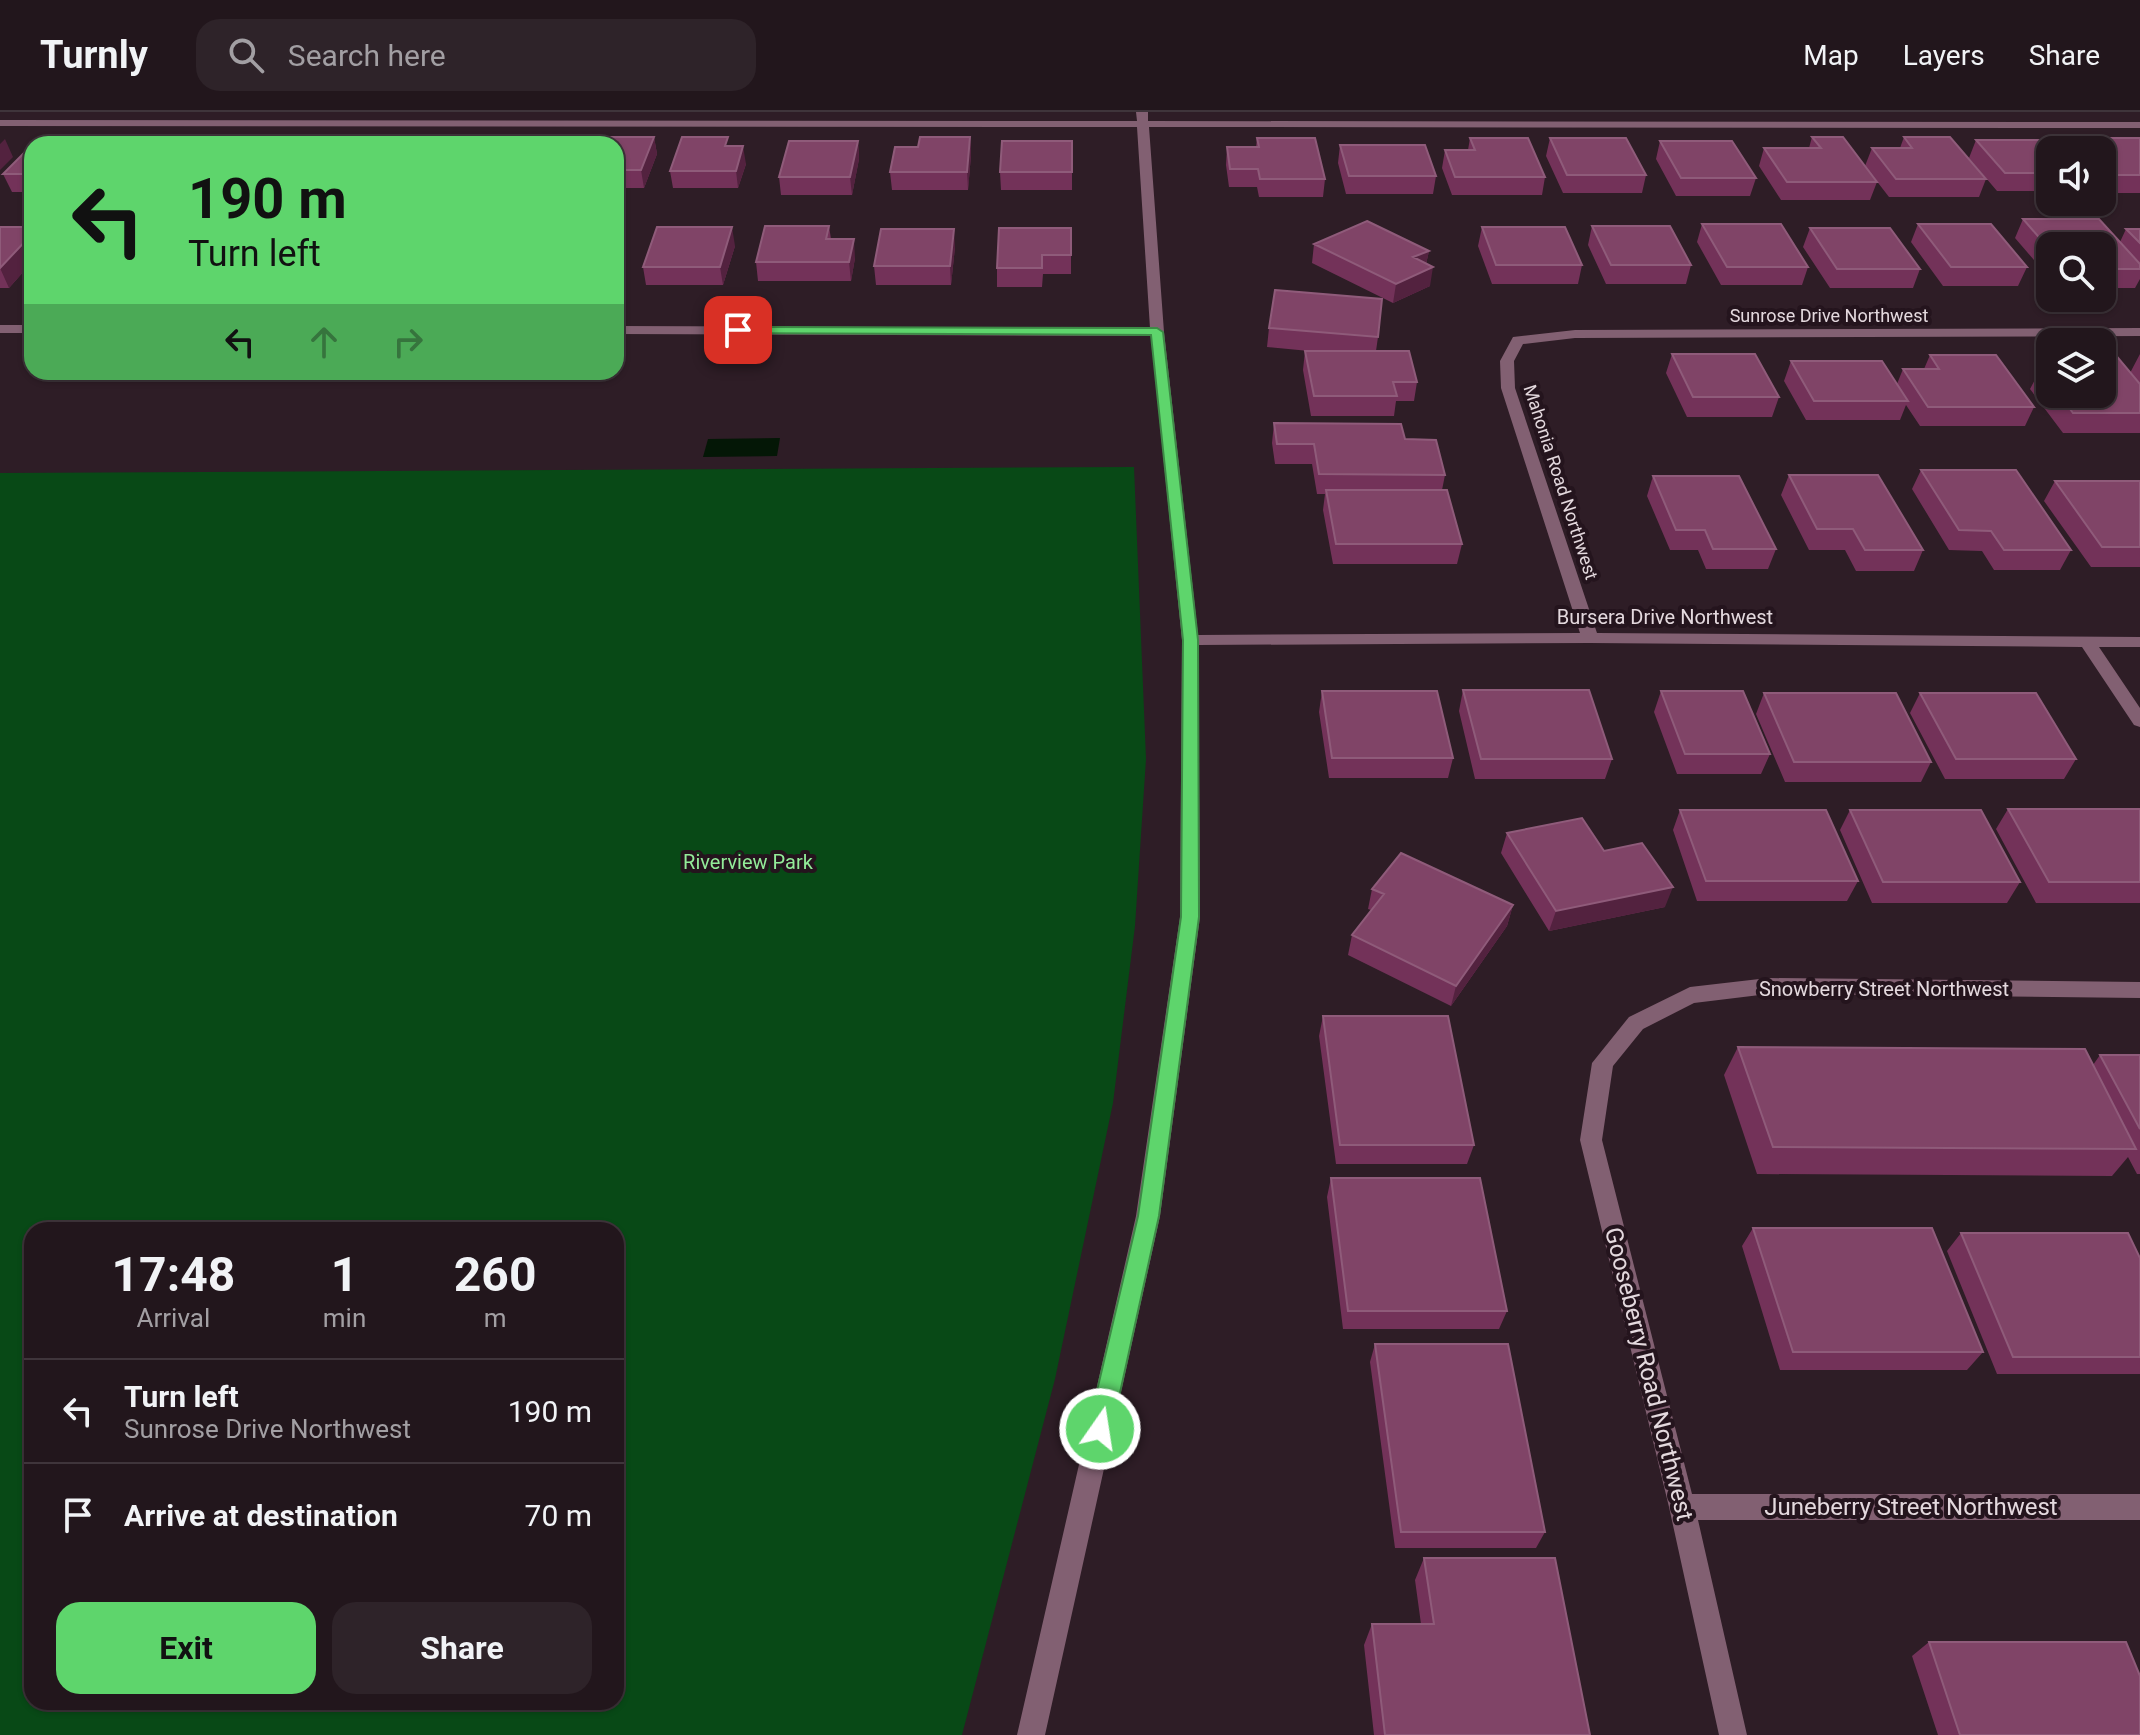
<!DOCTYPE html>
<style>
:root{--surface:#22161c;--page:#2e2329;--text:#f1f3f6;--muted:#a29fa3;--line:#3f353b;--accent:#5ed56c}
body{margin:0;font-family:Roboto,sans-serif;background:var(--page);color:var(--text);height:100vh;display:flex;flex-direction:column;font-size:30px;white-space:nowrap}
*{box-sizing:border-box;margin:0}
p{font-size:26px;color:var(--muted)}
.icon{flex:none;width:44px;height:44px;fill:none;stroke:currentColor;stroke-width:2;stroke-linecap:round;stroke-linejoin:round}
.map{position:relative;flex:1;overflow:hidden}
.side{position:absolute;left:24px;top:1110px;width:600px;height:488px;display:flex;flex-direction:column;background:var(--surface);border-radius:24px;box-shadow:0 2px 6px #0004,0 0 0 2px var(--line)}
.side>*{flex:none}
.hud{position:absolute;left:24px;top:24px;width:600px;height:244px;border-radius:24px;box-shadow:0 2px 6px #0004,0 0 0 2px var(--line);background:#5ed56c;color:#111;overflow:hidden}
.buttons{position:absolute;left:2036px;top:24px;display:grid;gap:16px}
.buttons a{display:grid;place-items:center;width:80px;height:80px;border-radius:16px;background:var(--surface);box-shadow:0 2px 6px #0004,0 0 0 2px var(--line);font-size:40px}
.pin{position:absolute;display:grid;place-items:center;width:68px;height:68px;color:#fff;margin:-34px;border-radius:16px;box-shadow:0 4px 12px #0006}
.me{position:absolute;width:88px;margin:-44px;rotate:13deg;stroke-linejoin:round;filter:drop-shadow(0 0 6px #0008)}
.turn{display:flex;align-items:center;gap:28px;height:168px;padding:0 32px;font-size:36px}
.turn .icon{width:104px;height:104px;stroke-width:2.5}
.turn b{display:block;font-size:56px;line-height:68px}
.lanes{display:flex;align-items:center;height:76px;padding:0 32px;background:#0003;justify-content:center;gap:40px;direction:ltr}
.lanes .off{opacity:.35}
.eta{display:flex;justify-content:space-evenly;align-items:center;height:136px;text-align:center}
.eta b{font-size:48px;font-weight:700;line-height:56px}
.button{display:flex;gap:16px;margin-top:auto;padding:16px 32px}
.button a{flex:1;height:92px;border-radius:24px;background:var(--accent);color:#111;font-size:32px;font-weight:700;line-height:92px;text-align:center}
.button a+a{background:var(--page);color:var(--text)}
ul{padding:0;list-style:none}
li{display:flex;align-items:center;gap:24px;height:104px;padding:0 32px;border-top:2px solid var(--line)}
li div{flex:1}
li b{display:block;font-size:30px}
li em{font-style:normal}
header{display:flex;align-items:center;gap:48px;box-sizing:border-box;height:112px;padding:0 40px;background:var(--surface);border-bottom:2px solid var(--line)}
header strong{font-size:38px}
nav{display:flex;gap:44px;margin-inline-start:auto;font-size:28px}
.search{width:560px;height:72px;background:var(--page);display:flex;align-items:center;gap:20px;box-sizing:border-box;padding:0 28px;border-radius:24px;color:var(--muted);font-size:30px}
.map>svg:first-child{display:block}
.green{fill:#084916;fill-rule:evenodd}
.water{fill:#041706}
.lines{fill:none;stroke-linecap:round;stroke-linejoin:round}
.minor{fill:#826072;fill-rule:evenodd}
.wall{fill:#733259}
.shaded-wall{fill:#53223f}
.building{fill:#804467;stroke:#8f5b7a;stroke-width:2}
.route{fill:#5ed56c;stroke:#3d8a46;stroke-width:2}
.labels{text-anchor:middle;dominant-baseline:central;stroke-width:8;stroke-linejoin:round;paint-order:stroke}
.far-street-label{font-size:18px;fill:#e4d9de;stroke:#24141d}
.street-label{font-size:20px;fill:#e4d9de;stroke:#24141d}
.park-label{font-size:20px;fill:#93ec99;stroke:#24141d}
.near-street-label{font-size:24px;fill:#e4d9de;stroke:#24141d}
</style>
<header>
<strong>Turnly</strong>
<div class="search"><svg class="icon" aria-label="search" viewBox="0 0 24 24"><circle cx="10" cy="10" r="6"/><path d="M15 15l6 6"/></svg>Search here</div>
<nav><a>Map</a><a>Layers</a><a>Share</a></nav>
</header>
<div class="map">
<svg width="2140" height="1623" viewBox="0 0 2140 1623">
<rect width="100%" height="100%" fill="#2e1d26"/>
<path class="green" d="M1134,355l12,292 -11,167 -22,177 -58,276 -93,356h-962v-1262zM32,1118h584v472h-584z"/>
<path class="water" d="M780,326l-3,18 -74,1 5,-18z"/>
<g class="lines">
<path class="minor" d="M1136,0h12v9l992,1v6l-991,-1 15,205 34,303 382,-2 -79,-245 -1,-27 13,-24 62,-7 565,-2v8l-565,2 -52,6 -9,17 1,27 82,245 543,4v10h-41l41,61v19l-6,-2 -52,-78 -492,-4 -392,2 2,272 -40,299 -115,519h-28l119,-519 44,-299 2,-277 -31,-304 -535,-2v-8l534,2 -13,-201 -1137,-1v-6l1137,1z
M0,213h32v8h-32z
M1768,866l372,4v16l-372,-4 -74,9 -51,26 -30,37 -11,74 90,354h448v26h-442l49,215h-28l-50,-228 -89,-367 12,-77 37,-46 61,-30z"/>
</g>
<path class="wall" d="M654,25l3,17 -13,34h-28v-44z
M970,25l1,18 -3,35h-76l-2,-18 28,-25z
M1812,25l65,45 -7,18h-89l-22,-34 5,-18h45z
M1904,25l82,42 -7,18h-90l-24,-31 7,-18h28z
M1257,26l68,41 -2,18h-64l-2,-10h-28l-3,-22 1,-18h29z
M1470,26l75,39 -3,18h-90l-10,-27 3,-18h23z
M1550,26l96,37 -4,18h-79l-17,-37z
M2103,26h37v55h-36l-2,-2v-41l-4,-1z
M1976,28l74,10v41h-53l-28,-33z
M858,29l1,18 -7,36h-71l-2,-18z
M1072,29v49h-71l-1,-18z
M1660,29l96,37 -6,18h-74l-20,-37z
M32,33v47h-20l-9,-18z
M1340,33l96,31 -3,18h-87l-8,-31z
M729,34l17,18 -8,24h-65l-3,-17z
M2023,107l97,23 6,-13h14v50l-5,9h-33v-42h-52v28h-4l-31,-36z
M1702,112l106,43 -6,18h-81l-24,-43z
M1918,112l109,43 -9,19h-75l-32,-44z
M829,114l2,13 24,19 -4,23h-93l-2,-19z
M1592,114l99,39 -5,19h-80l-18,-39z
M0,115h32v35l-23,26h-9z
M1482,115l100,38 -4,19h-86l-14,-38z
M1071,116v46h-28l-1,13h-45v-19z
M1810,116l110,41 -7,19h-83l-27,-41z
M1314,132l115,7 -3,13 4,22 -37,17 -81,-40z
M735,134l-12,39h-77l-3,-18z
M955,135l-4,38h-75l-2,-19z
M1269,216l109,9 -2,14 41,31 -3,19h-18l-2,15h-83l-8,-46 2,-19h4l-42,-4z
M1672,242l107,43 -7,20h-85l-21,-44z
M2140,242v79h-77l-33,-44 10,-19h10v24h52l28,-21z
M1930,243l104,52 -9,19h-105l-14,-21 -6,15h-94l-22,-39 7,-20 106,23 6,-15h21z
M1274,311l131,16 40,36 -3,15 20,54 -5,20h-124l-10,-54 2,-16h-8l-5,-30h-37l-3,-21z
M1921,358l150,80 -11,20h-66l-12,-19 -33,-1 -37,-61z
M1789,363l134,75 -9,21h-58l-11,-21h-36l-28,-55z
M1653,364l123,73 -8,20h-62l-8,-19h-28l-23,-54z
M2055,369h85v86h-49l-47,-66z
M1463,578l149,69 -7,20h-130l-16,-68z
M1322,579l131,67 -5,20h-119l-10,-66z
M1661,579l109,63 -9,20h-84l-23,-62z
M1764,581l167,69 -10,20h-136l-29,-68z
M1920,581l156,66 -12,20h-119l-35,-66z
M2008,697h132v94h-104l-40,-74z
M1680,698l178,71 -11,20h-150l-24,-71z
M1850,698l170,72 -13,21h-135l-32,-73z
M1507,721l97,18 61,56 -116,24 -48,-78z
M1372,777l141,16 -6,21 -56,80 -103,-51 4,-20 19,-25 -3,-1z
M1323,904l151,129 -7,19h-131l-17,-128z
M1738,935l355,18 7,-10h40v119h-3l-9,-17 -16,19 -355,-2 -33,-99z
M1331,1066l176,133 -8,18h-156l-16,-132z
M1753,1116l230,124 -16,18h-187l-38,-124z
M1961,1121l179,25v116h-143l-50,-123z
M1375,1232l170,188 -9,16h-141l-25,-186z
M1424,1446l166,177h-216l-10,-90 8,-21h49l-6,-44z
M1929,1530l211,93h-202l-26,-79z"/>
<path class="shaded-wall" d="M338,25l2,7h-7z
M654,25l3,17 -13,34 -3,-18z
M970,25l1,18 -3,35 -1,-18z
M5,27l8,18 -13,13v-26z
M858,29l1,18 -7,36 -2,-18z
M743,34l3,18 -8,24 -2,-17z
M616,114l4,19 -4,10z
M732,115l3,19 -12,39 -3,-18z
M954,117l1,18 -4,38 -1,-19z
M32,122v28l-23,26 -9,-20z
M854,127l1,19 -4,23 -2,-19z
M1429,139l-4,18 -12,-12z
M1433,155l-3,19 -37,17 3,-19z
M1673,775l-8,20 -116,24 7,-20z
M1513,793l-6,21 -56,80 5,-20z"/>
<path class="building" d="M494,24h59l-4,8h-60z
M254,25h84l-5,7h-85z
M389,25h57l-5,7h-57z
M599,25h55l-13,33h-25v-26h-21z
M682,25h46l-3,9h18l-7,25h-66z
M920,25h50l-3,35h-77l5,-25h23z
M1812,25h31l34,45h-90l-23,-34h57z
M1904,25h46l36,42h-90l-24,-31h40z
M1257,26h58l10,41h-65l-2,-10h-28l-3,-22h32z
M1470,26h58l17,39h-90l-10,-27h30z
M1550,26h76l20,37h-79z
M2103,26h37v37h-27l-11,-11v-14l-15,-1h28z
M37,28h70l-4,4h-70z
M1976,28h73l9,10h-8v23h-45z
M789,29h69l-8,36h-71z
M1002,29h70v31h-72z
M1660,29h72l24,37h-75z
M152,31h60l-61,1z
M32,33v29h-29z
M1340,33h85l11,31h-87z
M2023,107h76l41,45v5h-38v-23h-52v4z
M1367,109l62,30 -16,6 20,10 -37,17 -82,-40z
M1702,112h79l27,43h-81z
M1918,112h73l36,43h-76z
M765,114h64l-3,13h28l-5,23h-93z
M1592,114h78l21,39h-80z
M0,115h32v7l-32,34z
M657,115h75l-12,40h-77z
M1482,115h83l17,38h-86z
M999,116h72v27h-29v13h-45z
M1810,116h80l30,41h-83z
M881,117h73l-4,37h-76z
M2126,117h14v14z
M1275,178l107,9 -4,38 -109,-9z
M1305,239h104l8,31h-24l4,14h-83z
M2102,241h12l26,31v29h-67l-14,-19h43z
M1672,242h83l24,43h-86z
M1930,243h66l38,52h-106l-25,-38h36z
M1791,249h91l26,40h-94z
M2040,258h10v13z
M1274,311l127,1 4,15 31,1 9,35 -126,-1 -5,-30h-37z
M1921,358h95l55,80h-67l-13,-19 -32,-1z
M1789,363h89l45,75h-58l-12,-21h-36z
M1653,364h86l37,73h-63l-8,-19h-29z
M2055,369h85v66h-38z
M1326,378h121l15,54h-126z
M1463,578h126l23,69h-131z
M1322,579h115l16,67h-121z
M1661,579h82l27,63h-85z
M1764,581h132l35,69h-137z
M1920,581h116l40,66h-120z
M2008,697h132v73h-91z
M1680,698h146l32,71h-152z
M1850,698h131l39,72h-137z
M1582,706l22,33 38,-8 31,44 -117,24 -49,-78z
M1401,741l112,52 -57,81 -104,-51 32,-41 -12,-5z
M1323,904h125l26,129h-134z
M1738,935l347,2 51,100 -363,-2z
M2100,943h40v74z
M1331,1066h149l27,133h-159z
M1753,1116h179l51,124h-190z
M1961,1121h167l12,25v99h-127z
M1375,1232h133l37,188h-144z
M1424,1446h131l35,177h-205l-13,-111h62z
M1929,1530h197l14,34v59h-180z"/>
<path class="route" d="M738,215l419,1 6,4 35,308 1,277 -40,299 -47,213 -4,8 -8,3 -8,-3 -4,-8 50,-213 43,-299 2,-277 -32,-305 -418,-2v-5z"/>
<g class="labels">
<g class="far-street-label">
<text x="1829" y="203">Sunrose Drive Northwest</text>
<text transform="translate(1561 370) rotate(72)">Mahonia Road Northwest</text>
</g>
<g class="street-label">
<text x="1665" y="505">Bursera Drive Northwest</text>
<text x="1884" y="877">Snowberry Street Northwest</text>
</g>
<g class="park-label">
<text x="748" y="750">Riverview Park</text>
</g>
<g class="near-street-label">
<text transform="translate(1649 1262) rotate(76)">Gooseberry Road Northwest</text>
<text x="1911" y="1395">Juneberry Street Northwest</text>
</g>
</g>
</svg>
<div class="buttons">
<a><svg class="icon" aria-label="sound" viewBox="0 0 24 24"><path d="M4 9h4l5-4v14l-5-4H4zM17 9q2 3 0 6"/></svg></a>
<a><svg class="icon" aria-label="search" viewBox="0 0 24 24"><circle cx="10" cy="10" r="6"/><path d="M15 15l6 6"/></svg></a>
<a><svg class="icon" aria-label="layers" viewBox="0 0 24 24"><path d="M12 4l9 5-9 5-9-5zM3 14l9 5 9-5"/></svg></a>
</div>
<div class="pin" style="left:738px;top:218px;background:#d93025"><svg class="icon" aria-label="arrive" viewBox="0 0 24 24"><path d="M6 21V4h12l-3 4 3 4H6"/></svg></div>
<svg class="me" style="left:1100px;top:1317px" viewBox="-20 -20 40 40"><circle r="17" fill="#5ed56c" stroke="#fff" stroke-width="3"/><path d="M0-11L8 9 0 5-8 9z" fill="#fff"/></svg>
<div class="hud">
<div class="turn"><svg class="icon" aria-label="left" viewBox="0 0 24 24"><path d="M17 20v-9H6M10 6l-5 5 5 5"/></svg><div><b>190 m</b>Turn left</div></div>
<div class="lanes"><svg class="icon" aria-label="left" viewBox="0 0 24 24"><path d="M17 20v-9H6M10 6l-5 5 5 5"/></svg><svg class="icon off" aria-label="ahead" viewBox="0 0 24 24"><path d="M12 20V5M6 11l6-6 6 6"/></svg><svg class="icon off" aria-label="right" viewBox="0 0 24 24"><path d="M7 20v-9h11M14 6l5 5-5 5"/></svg></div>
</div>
<section class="side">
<div class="eta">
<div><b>17:48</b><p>Arrival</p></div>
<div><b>1</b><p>min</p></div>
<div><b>260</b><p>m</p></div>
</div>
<ul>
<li><svg class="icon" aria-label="left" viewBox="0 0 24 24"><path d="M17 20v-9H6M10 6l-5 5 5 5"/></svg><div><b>Turn left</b><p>Sunrose Drive Northwest</p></div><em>190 m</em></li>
<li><svg class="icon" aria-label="arrive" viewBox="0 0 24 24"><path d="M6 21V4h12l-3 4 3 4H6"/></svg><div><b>Arrive at destination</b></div><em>70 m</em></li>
</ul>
<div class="button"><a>Exit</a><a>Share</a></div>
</section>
</div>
